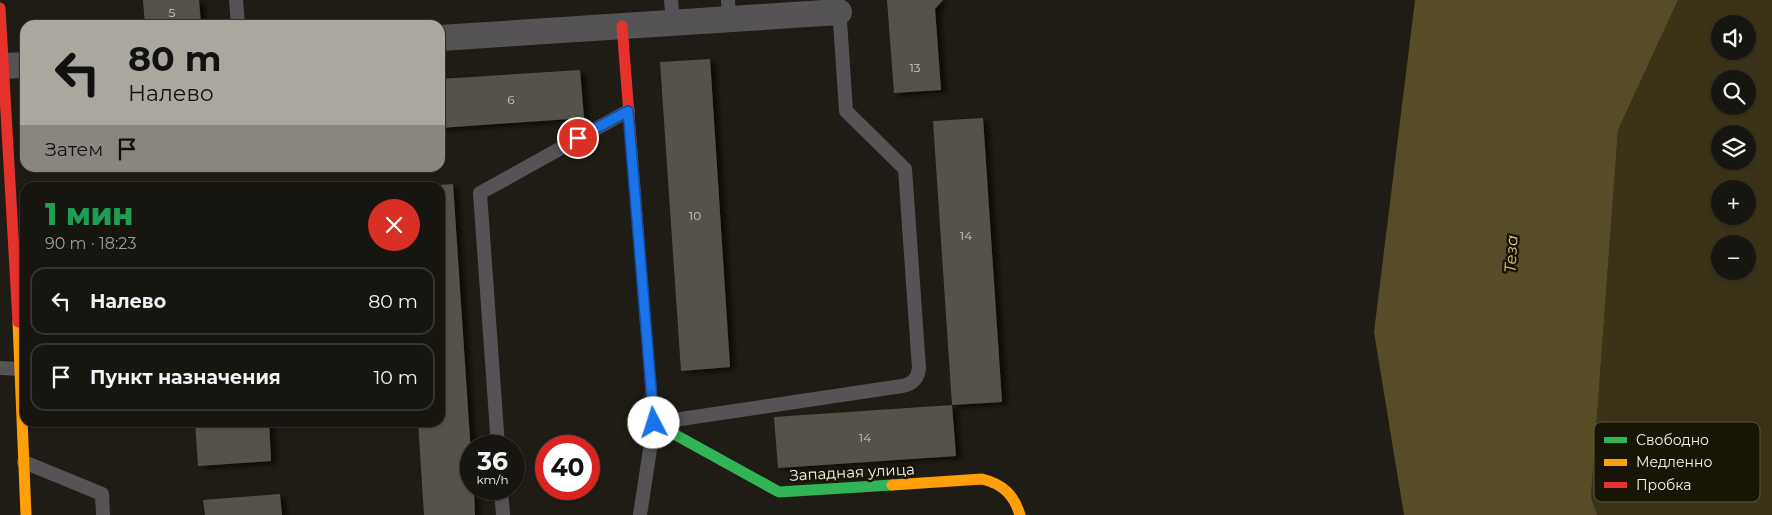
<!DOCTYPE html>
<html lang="ru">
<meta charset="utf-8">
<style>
:root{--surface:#16150f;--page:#23221d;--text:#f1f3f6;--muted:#9e9f9e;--line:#35342f}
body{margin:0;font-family:Montserrat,sans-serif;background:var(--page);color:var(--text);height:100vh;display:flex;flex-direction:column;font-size:19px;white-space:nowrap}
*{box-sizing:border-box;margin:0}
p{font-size:16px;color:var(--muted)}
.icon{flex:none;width:28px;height:28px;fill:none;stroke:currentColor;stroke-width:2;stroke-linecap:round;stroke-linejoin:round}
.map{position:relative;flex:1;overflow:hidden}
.side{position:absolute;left:20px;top:182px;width:425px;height:245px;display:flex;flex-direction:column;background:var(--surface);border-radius:15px;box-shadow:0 1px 4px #0004,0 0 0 1px var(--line)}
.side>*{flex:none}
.top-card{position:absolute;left:20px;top:20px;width:425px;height:152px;border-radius:15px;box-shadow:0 1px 4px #0004,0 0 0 1px var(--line);background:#aaa89e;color:#111;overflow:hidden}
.buttons{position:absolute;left:1711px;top:15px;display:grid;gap:10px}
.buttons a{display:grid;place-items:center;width:45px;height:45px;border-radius:50%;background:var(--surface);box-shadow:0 1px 4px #0004,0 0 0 1px var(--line);font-size:25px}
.speed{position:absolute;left:460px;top:435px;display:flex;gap:10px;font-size:25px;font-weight:700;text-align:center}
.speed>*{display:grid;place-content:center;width:65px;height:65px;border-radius:50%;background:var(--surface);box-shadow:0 1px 4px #0004,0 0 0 1px var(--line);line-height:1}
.speed small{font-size:12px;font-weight:400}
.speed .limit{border:8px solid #d22;background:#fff;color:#111}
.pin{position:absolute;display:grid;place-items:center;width:42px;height:42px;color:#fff;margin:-21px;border:2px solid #fff;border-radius:50%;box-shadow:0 1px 5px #0007}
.me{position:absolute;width:55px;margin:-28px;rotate:355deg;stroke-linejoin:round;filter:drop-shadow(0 0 4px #0008)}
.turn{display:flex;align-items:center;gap:18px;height:105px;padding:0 25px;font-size:22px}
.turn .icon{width:65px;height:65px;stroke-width:2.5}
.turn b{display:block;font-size:35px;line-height:42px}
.then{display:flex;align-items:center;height:48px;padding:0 25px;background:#0003;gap:10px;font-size:19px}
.round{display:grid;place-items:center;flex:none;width:52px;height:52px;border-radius:26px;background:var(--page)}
.head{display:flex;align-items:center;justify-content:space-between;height:85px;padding:0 25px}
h1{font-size:30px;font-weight:800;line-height:38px;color:#1e9e55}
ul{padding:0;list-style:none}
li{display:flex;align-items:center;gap:15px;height:68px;margin:0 10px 8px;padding:0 15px;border:2px solid var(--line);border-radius:15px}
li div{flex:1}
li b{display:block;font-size:19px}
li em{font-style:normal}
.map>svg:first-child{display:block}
.green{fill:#3b3317;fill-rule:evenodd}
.water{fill:#564d27}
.building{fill:#54524a;filter:url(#shadow)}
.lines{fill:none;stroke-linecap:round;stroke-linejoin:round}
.lane{stroke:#555355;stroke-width:14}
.street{stroke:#555355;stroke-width:26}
.fast{stroke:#30b455;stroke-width:11}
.slow{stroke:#ff9f0a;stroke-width:11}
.jam{stroke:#e5322d;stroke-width:11}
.route-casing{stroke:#114b97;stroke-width:12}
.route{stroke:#1a73e8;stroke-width:9}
.labels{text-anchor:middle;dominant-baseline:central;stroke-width:5;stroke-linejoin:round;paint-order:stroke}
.number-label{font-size:12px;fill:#cecbc1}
.street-label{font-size:15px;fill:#f6f3e9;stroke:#191506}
.water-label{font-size:16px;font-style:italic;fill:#dfcd88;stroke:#191506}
.key{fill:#191506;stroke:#5b584a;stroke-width:1}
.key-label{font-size:14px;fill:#f6f3e9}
</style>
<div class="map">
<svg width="1772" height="515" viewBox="0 0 1772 515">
<defs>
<filter id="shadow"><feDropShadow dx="5.5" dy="3" stdDeviation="2.5" flood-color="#0009"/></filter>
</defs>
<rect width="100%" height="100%" fill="#1e1c14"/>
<path class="green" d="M1678,0h94v515h-175l-6,-18 27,-367zM1720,24h28v27h-28zM1720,79h28v27h-28zM1720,134h28v27h-28zM1720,189h28v27h-28zM1720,244h28v27h-28z"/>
<path class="water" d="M1415,0h263l-60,130 -27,367 6,18h-193l-30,-183z"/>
<path class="building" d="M143,0h56l2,24 -56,1z
M887,0h56l-8,9 6,81 -47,3z
M710,59l20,308 -49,4 -21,-309z
M580,70l4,48 -144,10v-49z
M983,118l19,284 -50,3 -19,-284z
M453,184l18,270v35h3l1,26h-51l-6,-93h22v-234h-16v-2z
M952,405l4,51 -178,12 -4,-51z
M195,422h74l2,39 -73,5z
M280,494l2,21h-77l-2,-15z"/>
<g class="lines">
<path class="lane" d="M236,0l2,25
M671,0l2,23
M728,0l1,19
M0,368l21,1
M498,446l-18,-253 148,-82
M24,462l78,32 1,21
M501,489l2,26
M640,515l14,-92 248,-37c11,-2 16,-8 17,-18l-14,-199 -59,-58 -7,-105"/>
<path class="street" d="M440,38l399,-26
M4,66l21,-1"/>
<path class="fast" d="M651,391l3,32 125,69 113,-7"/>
<path class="slow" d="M18,322l8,193
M892,485l90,-6c21,5 32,16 38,36"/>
<path class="jam" d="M0,8l18,314
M622,26l29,365"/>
</g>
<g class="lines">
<g class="route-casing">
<path id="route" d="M578,138l50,-27 26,312"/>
</g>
<use href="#route" class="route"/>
</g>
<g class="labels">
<g class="number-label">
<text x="172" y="12">5</text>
<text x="915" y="67">13</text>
<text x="511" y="99">6</text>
<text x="695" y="215">10</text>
<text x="966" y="235">14</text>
<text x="865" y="437">14</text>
</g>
<g class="street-label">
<text transform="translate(852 472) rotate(-3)">Западная улица</text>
</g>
<g class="water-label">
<text transform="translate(1511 254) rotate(-87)">Теза</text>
</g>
</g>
<rect x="1594" y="422" width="166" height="80" rx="8" class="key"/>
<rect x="1604" y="437" width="23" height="6" fill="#30b455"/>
<rect x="1604" y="459" width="23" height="7" fill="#ff9f0a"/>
<rect x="1604" y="482" width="23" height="6" fill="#e5322d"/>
<g class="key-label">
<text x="1636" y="445">Свободно</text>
<text x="1636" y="467">Медленно</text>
<text x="1636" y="490">Пробка</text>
</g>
</svg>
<div class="buttons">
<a><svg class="icon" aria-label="sound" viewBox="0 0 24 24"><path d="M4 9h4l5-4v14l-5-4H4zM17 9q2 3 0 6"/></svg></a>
<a><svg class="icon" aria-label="search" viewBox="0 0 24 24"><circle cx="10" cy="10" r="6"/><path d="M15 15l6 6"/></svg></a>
<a><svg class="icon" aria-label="layers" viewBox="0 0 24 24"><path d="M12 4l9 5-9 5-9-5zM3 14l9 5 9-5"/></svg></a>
<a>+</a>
<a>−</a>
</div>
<div class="speed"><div>36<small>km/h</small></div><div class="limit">40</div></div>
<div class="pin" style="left:578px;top:138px;background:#d93025"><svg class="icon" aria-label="arrive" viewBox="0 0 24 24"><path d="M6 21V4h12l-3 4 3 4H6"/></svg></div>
<svg class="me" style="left:654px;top:423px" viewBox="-20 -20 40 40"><circle r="19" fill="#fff"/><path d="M0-13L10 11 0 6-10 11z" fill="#1a73e8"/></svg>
<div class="top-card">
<div class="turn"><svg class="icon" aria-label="left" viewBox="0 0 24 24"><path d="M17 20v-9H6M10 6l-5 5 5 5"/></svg><div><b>80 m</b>Налево</div></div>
<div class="then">Затем<svg class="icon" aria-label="arrive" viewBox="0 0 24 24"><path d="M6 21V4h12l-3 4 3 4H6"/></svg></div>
</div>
<section class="side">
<div class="head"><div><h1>1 мин</h1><p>90 m · 18:23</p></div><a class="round" style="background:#d93025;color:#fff"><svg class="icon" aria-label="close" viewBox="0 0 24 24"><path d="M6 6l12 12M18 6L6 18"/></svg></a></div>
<ul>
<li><svg class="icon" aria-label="left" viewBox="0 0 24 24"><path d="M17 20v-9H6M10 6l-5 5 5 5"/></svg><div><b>Налево</b></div><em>80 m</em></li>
<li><svg class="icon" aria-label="arrive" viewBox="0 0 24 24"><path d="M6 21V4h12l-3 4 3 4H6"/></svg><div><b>Пункт назначения</b></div><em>10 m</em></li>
</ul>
</section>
</div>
